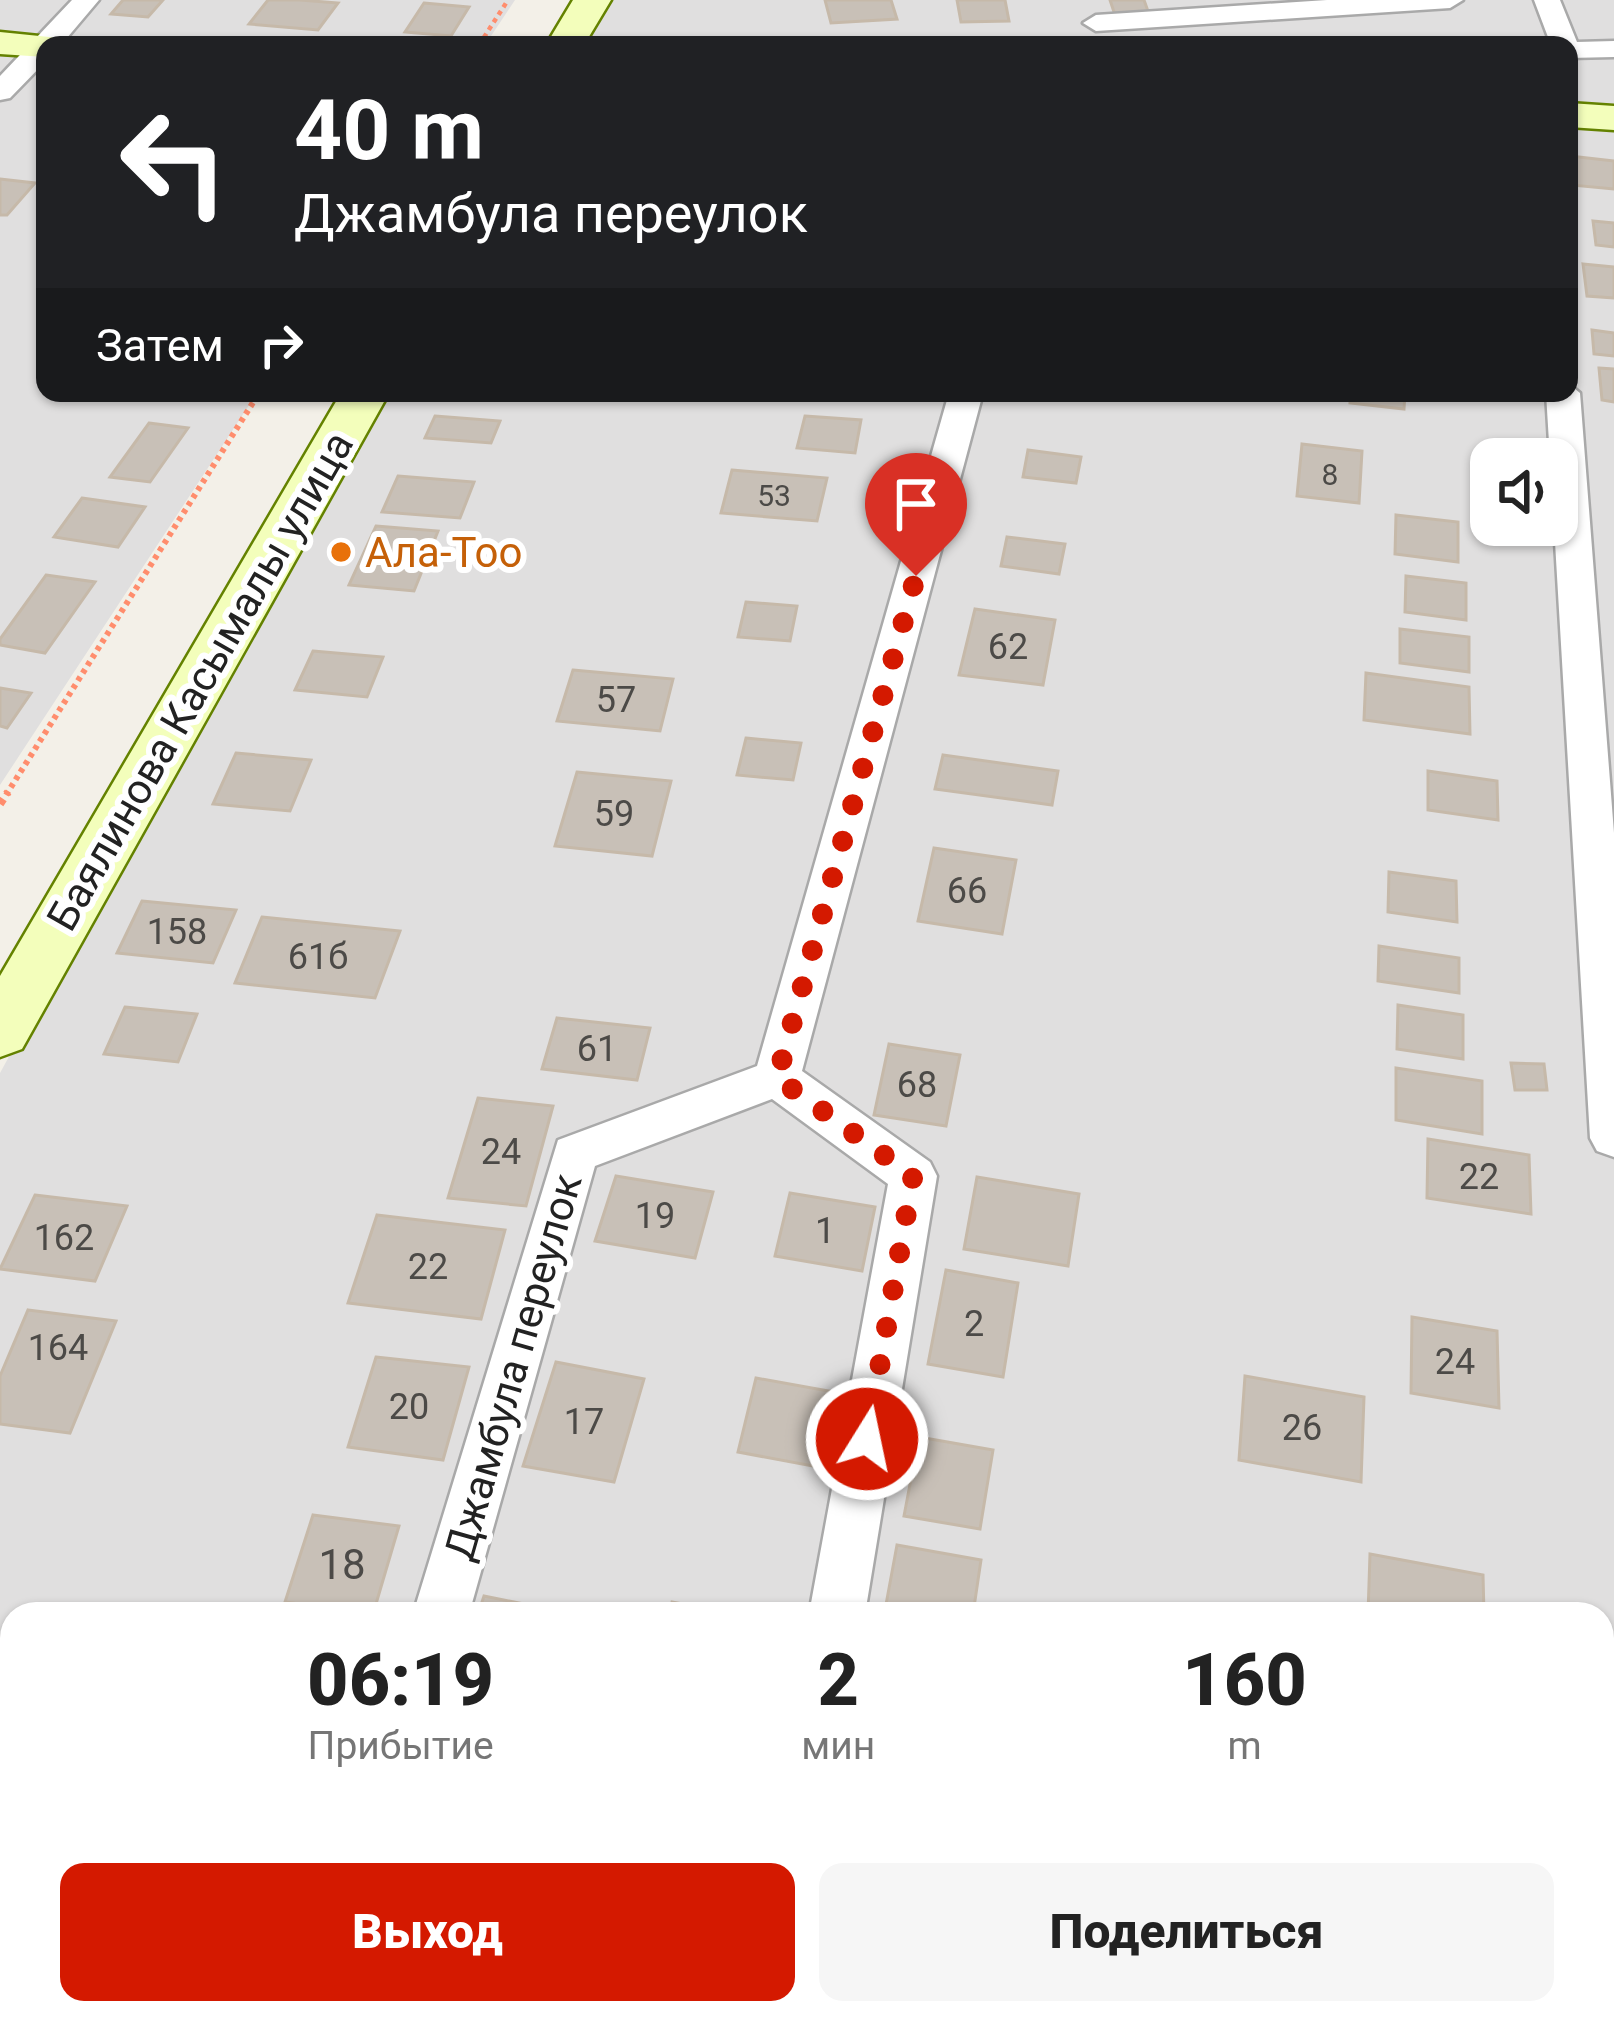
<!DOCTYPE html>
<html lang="ru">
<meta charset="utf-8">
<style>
:root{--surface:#fff;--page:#f6f6f6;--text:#222;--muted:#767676;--accent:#d41900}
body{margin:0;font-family:Roboto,sans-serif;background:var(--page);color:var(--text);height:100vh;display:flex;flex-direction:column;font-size:45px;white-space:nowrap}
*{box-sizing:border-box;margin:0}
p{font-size:39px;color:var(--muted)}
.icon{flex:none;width:66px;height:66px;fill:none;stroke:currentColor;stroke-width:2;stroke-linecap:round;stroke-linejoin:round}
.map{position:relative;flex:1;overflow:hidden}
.details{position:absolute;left:0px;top:1602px;width:1614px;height:423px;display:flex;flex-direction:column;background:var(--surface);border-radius:36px 36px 0 0;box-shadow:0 3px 9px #0004}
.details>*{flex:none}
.banner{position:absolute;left:36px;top:36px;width:1542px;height:366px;border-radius:24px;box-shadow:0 3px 9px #0004;background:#202124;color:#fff;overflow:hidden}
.tools{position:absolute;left:1470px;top:438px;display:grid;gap:24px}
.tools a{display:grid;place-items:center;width:108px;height:108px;border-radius:24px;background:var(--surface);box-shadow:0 3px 9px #0004;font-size:60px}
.pin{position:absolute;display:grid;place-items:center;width:102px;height:102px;color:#fff;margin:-123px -51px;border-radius:50% 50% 50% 0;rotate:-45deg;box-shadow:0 0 12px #0007}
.pin .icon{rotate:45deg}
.me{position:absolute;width:132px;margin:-66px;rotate:10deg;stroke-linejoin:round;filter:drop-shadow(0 0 9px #0008)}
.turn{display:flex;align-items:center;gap:42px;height:252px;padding:0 60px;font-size:54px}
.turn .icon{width:156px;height:156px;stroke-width:2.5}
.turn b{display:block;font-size:84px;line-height:102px}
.then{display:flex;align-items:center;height:114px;padding:0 60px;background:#0003;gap:24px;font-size:45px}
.eta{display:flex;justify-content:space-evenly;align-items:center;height:204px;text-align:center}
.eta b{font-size:72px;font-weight:800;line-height:84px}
.primary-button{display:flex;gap:24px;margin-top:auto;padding:24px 60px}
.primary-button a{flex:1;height:138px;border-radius:24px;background:var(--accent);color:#fff;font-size:48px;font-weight:800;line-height:138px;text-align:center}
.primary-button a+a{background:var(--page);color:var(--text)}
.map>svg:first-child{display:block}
.residential{fill:#e0dfdf;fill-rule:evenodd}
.building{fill:#c8c0b7;stroke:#c6b9a9;stroke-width:3}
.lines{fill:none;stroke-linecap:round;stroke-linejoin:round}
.street-casing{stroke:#a9a9a9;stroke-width:5}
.secondary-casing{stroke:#648200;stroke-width:5}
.path-far2{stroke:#ff8d6d;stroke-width:4.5;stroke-dasharray:4.5 4.5;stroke-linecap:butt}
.path-far1{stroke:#ff8d6d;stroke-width:6;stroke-dasharray:4.5 4.5;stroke-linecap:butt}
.path{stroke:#ff8d6d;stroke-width:8;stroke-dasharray:6 6;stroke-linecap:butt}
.street{fill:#fff;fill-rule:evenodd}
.secondary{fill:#f3febb;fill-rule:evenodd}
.route{stroke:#d41900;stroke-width:21;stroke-dasharray:0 37.8}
.food-dot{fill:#e8710a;stroke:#fff;stroke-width:4.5}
.labels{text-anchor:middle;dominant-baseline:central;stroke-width:12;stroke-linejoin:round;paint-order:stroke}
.far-number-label{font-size:30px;fill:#4c4a47}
.number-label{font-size:36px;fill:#4c4a47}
.food-label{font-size:42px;fill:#c56008;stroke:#fff;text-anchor:start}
.street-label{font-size:42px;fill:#222;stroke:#fff}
.near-number-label{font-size:42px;fill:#4c4a47}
</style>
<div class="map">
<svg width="1614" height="2023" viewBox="0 0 1614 2023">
<rect width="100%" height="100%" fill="#f3f0e8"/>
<path class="residential" d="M0,0h515l-30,45h-440v348h212l-257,392z
M590,0h1024v2023h-1614v-950l373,-680h1196v-348h-1005zM1491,459h66v66h-66zM12,1614h1590v399h-1590z"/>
<path class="building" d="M123,0h40l-15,17 -37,-3z
M268,0h32l38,3 -20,27 -69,-6z
M825,0h66l6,19 -66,4z
M957,0h48l4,21 -48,1z
M1110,0h34l5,14 -34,1z
M424,3l45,4 -18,29 -46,-4z
M1570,156l44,5v28l-43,-4z
M0,179l35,4 -28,32h-7z
M1593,221l21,2v24l-18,-2z
M1583,264l31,3v31l-27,-2z
M1592,330l22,3v23l-20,-2z
M1599,368l15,1v33l-12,-2z
M1351,393h54l-1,16 -54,-6z
M435,416l65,5 -9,22 -66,-5z
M805,416l56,4 -6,33 -58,-5z
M149,423l39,5 -38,54 -40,-5z
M1302,444l60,7 -3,52 -62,-7z
M1028,450l53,7 -5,26 -53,-6z
M732,470l95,8 -10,43 -96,-8z
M398,476l76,6 -14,36 -78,-6z
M82,498l63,9 -27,40 -64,-10z
M1396,515l62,7v40l-63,-8z
M376,526l62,5 -24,60 -65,-6z
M1007,537l58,7 -6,30 -58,-8z
M46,575l49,7 -50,71 -45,-8v-6z
M1406,576l60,7v37l-61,-8z
M746,602l51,4 -7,35 -52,-4z
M975,609l80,11 -12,65 -84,-10z
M1400,629l69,8v35l-69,-9z
M313,651l70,6 -16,40 -72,-7z
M573,670l100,9 -13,52 -103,-10z
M1366,673l103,14 1,47 -106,-14z
M0,688l31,5 -24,35 -7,-2z
M746,738l55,5 -8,37 -56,-5z
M236,753l75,7 -21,51 -77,-7z
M943,755l115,16 -6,34 -117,-16z
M1428,771l69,10 1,39 -70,-10z
M577,772l94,9 -19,75 -97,-10z
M934,848l82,12 -14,74 -84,-13z
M1389,872l67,9 1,41 -69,-10z
M142,901l94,9 -23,53 -96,-10z
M262,917l138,14 -25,67 -140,-15z
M1379,946l80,12v35l-81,-12z
M1398,1005l65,10v44l-66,-10z
M125,1007l72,7 -19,48 -74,-8z
M557,1018l93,10 -13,52 -95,-11z
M889,1044l71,11 -14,71 -72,-11z
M1511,1063l33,1 3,26h-32z
M1396,1068l86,13v53l-86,-14z
M478,1098l75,8 -27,100 -78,-8z
M1428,1139l101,16 2,59 -104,-16z
M616,1176l97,16 -18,66 -100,-17z
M977,1177l102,17 -11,72 -104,-17z
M790,1193l85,14 -13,64 -87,-15z
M35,1195l92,11 -32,75 -95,-12z
M377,1215l128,15 -24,89 -133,-16z
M946,1270l72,13 -15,94 -75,-13z
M28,1310l88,11 -46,112 -70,-9v-48z
M1412,1317l85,14 2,77 -88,-15z
M376,1357l93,10 -26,93 -95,-13z
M556,1362l88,17 -30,103 -91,-16z
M1245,1376l119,21 -3,85 -122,-22z
M756,1378l89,16 -16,75 -91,-17z
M919,1437l74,13 -13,79 -76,-13z
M313,1515l86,11 -26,88 -88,-12z
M897,1545l84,15 -8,54 -88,-4z
M1370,1554l113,21 1,39h-116z
M484,1596l90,18h-96z
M672,1602l65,12h-68z
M384,2013h85l-3,10h-86z"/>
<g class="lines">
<g class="street-casing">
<path id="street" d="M72,0h27l-38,45h-16v17l-35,36 -10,2v-24z
M1327,0h136l-13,8 -354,23 -13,-8 13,-8z
M1534,0h26l17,42 37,-1v16l-45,1v-13h-18z
M1569,384l11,9 34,440v324l-17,-6 -7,-13 -36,-613 3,-66h-7l-4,-66h23z
M949,393h34l-181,678 128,91 7,14 -72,438h-56l79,-430 -116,-85 -177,67 -126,448h-56l145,-474 199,-74z
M293,2013h64l-3,10h-64z
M735,2013h64l-1,10h-64z"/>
</g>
<g class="secondary-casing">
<path id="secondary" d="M573,0h38l-27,45h-38z
M0,32l59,6 4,7h-18v12l-45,-3z
M1569,103l45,3v24l-45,-3z
M341,393h48l-367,656 -22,8v-81z"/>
</g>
<path class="path-far2" d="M479,45l29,-45"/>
<path class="path-far1" d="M6,795l253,-402"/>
<path class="path" d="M0,804l8,-12"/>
<use href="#street" class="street"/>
<use href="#secondary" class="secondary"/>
</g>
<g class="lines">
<path class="route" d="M867,1439l46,-263 -136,-98 139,-502"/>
</g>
<circle class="food-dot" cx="341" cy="552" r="12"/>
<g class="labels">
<g class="far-number-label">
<text x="1330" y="474">8</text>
<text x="774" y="495">53</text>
</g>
<g class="number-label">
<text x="1008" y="647">62</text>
<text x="616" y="700">57</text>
<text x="614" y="814">59</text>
<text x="967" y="891">66</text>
<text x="177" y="932">158</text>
<text x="318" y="957">61б</text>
<text x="597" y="1049">61</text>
<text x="917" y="1085">68</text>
<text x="501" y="1152">24</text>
<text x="1479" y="1177">22</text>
<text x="655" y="1216">19</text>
<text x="825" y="1231">1</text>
<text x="64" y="1238">162</text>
<text x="428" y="1267">22</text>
<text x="974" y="1324">2</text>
<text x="58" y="1348">164</text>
<text x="1455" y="1362">24</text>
<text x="409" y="1407">20</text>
<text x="584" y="1422">17</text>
<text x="1302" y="1428">26</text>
</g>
<g class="food-label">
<text x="365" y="552">Ала-Тоо</text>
</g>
<g class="street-label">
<text transform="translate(200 681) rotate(-60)">Баялинова Касымалы улица</text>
<text transform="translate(513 1367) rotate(-74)">Джамбула переулок</text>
</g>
<g class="near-number-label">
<text x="342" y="1564">18</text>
</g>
</g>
</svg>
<div class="tools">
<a><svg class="icon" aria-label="sound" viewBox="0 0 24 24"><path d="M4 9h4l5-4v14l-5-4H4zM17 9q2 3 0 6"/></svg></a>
</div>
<div class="pin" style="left:916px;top:576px;background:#d93025"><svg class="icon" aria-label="arrive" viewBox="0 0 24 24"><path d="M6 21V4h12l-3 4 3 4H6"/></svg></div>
<svg class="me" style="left:867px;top:1439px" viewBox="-20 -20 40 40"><circle r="17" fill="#d41900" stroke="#fff" stroke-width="3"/><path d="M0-11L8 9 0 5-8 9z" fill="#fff"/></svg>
<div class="banner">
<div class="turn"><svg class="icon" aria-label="left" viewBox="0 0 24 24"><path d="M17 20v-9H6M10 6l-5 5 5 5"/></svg><div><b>40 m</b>Джамбула переулок</div></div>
<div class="then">Затем<svg class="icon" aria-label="right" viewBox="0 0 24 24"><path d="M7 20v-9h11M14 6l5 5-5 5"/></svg></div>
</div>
<section class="details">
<div class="eta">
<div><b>06:19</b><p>Прибытие</p></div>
<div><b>2</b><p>мин</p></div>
<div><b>160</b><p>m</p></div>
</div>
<div class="primary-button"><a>Выход</a><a>Поделиться</a></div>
</section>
</div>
